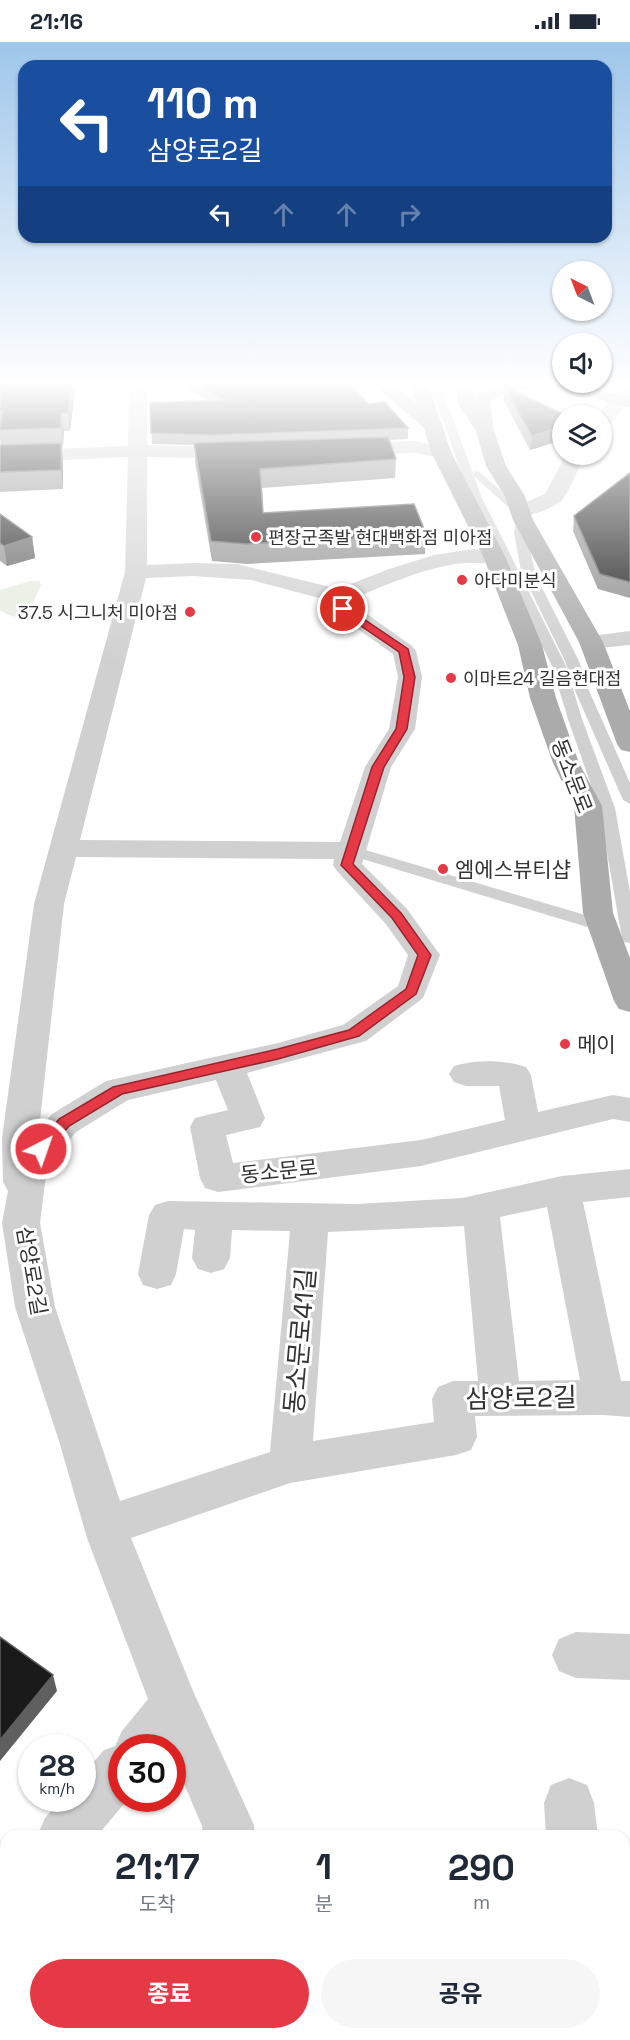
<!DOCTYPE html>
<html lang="ko">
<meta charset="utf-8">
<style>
:root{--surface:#fff;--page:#f6f6f7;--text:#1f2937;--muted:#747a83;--accent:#e63946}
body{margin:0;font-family:"Space Grotesk","Noto Sans KR",sans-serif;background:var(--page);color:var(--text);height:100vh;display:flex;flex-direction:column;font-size:22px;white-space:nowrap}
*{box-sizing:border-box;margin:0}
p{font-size:20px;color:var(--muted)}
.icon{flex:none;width:33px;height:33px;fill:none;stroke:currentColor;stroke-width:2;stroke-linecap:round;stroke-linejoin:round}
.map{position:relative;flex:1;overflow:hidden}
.panel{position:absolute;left:0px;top:1788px;width:630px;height:210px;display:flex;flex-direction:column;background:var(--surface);border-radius:18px 18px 0 0;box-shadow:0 2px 4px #0004}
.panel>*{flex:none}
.hud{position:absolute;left:18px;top:18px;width:594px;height:183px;border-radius:18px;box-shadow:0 2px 4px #0004;background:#1a4fa0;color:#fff;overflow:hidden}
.needle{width:39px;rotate:318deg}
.controls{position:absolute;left:552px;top:219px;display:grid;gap:12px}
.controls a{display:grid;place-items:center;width:60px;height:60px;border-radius:50%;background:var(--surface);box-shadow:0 2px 4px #0004;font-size:30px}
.speed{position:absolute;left:18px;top:1692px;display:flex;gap:12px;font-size:30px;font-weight:700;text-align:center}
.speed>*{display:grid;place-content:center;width:78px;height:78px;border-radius:50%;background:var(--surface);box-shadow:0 2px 4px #0004;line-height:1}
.speed small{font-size:15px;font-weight:400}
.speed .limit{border:9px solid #d22;background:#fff;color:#111}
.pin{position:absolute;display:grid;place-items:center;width:51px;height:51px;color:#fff;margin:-26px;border:3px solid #fff;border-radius:50%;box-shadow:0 2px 6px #0007}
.me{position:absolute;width:66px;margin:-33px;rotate:41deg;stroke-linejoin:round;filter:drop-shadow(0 0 4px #0008)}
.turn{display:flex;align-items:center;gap:21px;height:126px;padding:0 30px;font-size:27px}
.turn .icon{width:78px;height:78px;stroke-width:2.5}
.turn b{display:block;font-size:42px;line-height:51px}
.lanes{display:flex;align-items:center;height:57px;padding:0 30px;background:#0003;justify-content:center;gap:30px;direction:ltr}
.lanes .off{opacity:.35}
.eta{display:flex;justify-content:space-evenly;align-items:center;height:102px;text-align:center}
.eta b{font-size:36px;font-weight:700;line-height:42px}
.primary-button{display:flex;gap:12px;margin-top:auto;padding:12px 30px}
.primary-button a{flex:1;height:69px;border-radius:36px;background:var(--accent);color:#fff;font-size:24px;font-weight:700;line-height:69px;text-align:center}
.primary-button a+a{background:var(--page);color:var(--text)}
.status{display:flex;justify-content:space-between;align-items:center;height:42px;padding:0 30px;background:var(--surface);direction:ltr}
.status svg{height:16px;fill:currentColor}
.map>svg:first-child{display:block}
.green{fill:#e6ecdf}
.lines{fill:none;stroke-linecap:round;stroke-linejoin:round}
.lane{fill:#d0d0d0;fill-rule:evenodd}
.street{fill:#d0d0d0;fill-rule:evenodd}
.primary{fill:#ababab;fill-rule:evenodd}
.wall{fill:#8c8c8c}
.shaded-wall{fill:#5f5f5f}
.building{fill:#1a1a1a;stroke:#5f5f5f;stroke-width:1.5}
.route{fill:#e63946;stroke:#96252e;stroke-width:1.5}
.poi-dot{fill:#e63946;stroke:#fff;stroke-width:2}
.labels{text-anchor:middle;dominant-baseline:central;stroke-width:6;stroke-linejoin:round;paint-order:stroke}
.far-poi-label{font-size:18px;fill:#333;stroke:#fff;text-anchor:start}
.street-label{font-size:21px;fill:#333;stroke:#fff}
.poi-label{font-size:21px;fill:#333;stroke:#fff;text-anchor:start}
.near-street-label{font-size:26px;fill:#333;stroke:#fff}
</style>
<div class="status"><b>21:16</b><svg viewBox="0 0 49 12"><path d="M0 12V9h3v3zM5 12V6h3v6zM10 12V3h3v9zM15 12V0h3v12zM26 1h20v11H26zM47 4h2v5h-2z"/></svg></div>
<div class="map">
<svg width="630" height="1998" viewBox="0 0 630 1998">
<rect width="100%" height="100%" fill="#fff"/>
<path class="green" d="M30,539h9l2,4c-11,23 -13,43 -41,25v-20z"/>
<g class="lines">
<path class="lane" d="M430,342h10l42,114 84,168 16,53 33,89 15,84v51l-6,-1 -2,-4 -23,-130 -31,-89 -16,-53 -82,-168z
M478,429l46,39v4h-8l-42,-38v-4z
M523,475l6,3 -3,13 10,43 43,85 11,32 40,90v21l-7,-4 -47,-107 -11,-32 -44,-90 -7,-38 3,-13z
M352,804l257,76 2,4 -2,4h-12l-251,-76 -2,-3 2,-3z"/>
<path class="street" d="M148,342h41l-3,4c-11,3 -26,5 -37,2l-3,-4z
M630,342v16l-21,25 -7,1v-10h-5l27,-31z
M138,346l6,1 3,4v52l91,2 7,2 3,4 -3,4 -7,2 -91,-2v108l46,-2 44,1 101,25 51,-20 45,-14 39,-6 29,2 3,5 -3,5c-17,4 -35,0 -52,4 -34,6 -66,21 -98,34l2,6 58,41 4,5 6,26 -7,52 -24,38 -29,97 45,45 33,46 -17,43 -57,43 -119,32 18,45 -5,9 -34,8 7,28 188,-23 84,-20 -6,-34h-33l-12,-4 -5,-8 5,-8c22,-7 50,-6 72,1l5,8 7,37 75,-17 17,3v24l-17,-3 -192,47 -203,26 -13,-4 -5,-10 -10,-51 5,-9 33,-8 -12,-30 -88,20 -52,32 -29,35 -7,56 15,84 65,194 150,-49 20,-221 -58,-1 -2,28 -6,11 -13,4 -13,-4 -6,-11 3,-28 -11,-1 -8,45 -5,11 -14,4 -14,-4 -5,-11 11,-59 6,-10 13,-4 189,3 105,-6 100,-22 68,-7v28l-47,5 38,179h9v36l-26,-2 -129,1 2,21 -6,13 -15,5 -166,28 -159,55 62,153 61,134 1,11h-52l-1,-10 -30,-70v-8h-50v50h7l-32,38h-60l8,-18 17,-20h20v-23l22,-25 11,-4 7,-15 26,-32 -61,-161 -28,-97 -44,-134 -13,-84 6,-32 -5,-9 -1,-44 32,-234 91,-332 3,-115 -128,6v-12l128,-5 1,-53 3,-4zM193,534l58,4 79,21 5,12 58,41 5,23 -9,52 -24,38 -25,75 -260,-2 66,-262zM76,815l258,2 -1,6 4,6 48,52 23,32 -10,31 -55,39 -65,18 -172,38 -54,33 -13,15 25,-225zM547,1165l33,173 -61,1 -19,-164zM464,1184l14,155h-25l-15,6 -6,12 2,23 -121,19 15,-209z
M415,399l33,7 3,4 -3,4 -7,2 -26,-5 -68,2 -7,-2 -3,-4 3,-4 7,-2z
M566,412h19c-6,13 -15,37 -24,47 -8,8 -38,18 -48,15l-3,-4 3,-4 32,-14z
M630,589v14l-39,4 -8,-2 -4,-5 4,-5z
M576,1590l54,2v46l-54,-2 -17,-7 -7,-16 7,-16z
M569,1736l18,7 7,18 4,33h-52l-2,-33 7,-18z
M6,1806v53l-6,2v-53z
M630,1847v54l-6,1v-54z
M208,1992h56v6h-56z"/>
<path class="primary" d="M373,342h20l23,19 -6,-19h18l23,68 54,104 37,89 14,53 23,65 23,43 11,107 17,45v54l-11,-3 -5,-8 -31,-88 -9,-107 -21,-43 -23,-65 -12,-53 -35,-89 -52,-104 -7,-24z
M456,342h18l1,12c36,-27 114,-8 155,1v10c-39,-8 -104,-32 -140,-5l4,29 12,35 19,30 8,24 70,122 27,69v41l-9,-2 -4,-6 -38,-102 -66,-122 -8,-24 -19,-30 -10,-35 -18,-27z"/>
</g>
<path class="wall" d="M0,342h76l-6,47h-6l-1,15h-1l1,16v27l-63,3v-47h1l-1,-7z
M188,342h162l18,20 40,24v11l-19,1 7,19 -1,19 -133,10 1,25 163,21 -1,20 -178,10 -35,-3 -17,-99v-17l-43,-1 -2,-41 57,-3 -19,-11z
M504,344l58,30v24l-32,10 -27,-51z
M630,431v125l-32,-9 -25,-58 1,-15z
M0,472l32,23 3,21 -28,8 -7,-5z"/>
<path class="shaded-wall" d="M72,342h4l-6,47 -2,-18z
M61,371l3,18 -1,15 -2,-18z
M562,384v14l-32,10 2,-14z
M61,401l2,19v27l-2,-19z
M32,495l3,21 -28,8 -3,-20z
M53,1633l4,16 -57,70v-21z"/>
<path class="building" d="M0,342h72l-4,29h-7v15l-61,2v-5l3,-14 -3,1z
M196,342h154l18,20 17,-2 23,26 -198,7 -59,-2 -1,-30 74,-3z
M504,344l63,30h-5v10l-30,10z
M388,395l8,22 -136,10 3,44 151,-9 12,30 -180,10 -35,-3 -17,-98z
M61,401v27l-61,2v-27z
M630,431v109l-30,-8 -26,-58z
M0,472l32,23 -28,9 -4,-3z
M0,1595l53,38 -53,65z"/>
<linearGradient id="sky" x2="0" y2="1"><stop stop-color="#9ec6ea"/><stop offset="0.55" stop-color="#fff"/><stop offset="1" stop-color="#fff" stop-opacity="0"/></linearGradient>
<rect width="630" height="621" fill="url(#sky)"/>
<path class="route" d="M339,565h7l62,42 7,28 -8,52 -23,38 -31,97 48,49 30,42 -15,39 -57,42 -81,23 -156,35 -53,32 -23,27h-10l-2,-4 2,-3 23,-27 54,-32 165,-38 71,-19 57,-41 12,-34 -26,-37 -51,-53 31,-98 24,-38 8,-52 -5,-25 -60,-41z"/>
<g class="poi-dot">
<circle cx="256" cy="495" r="6"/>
<circle cx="462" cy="538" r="6"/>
<circle cx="190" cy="570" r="6"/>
<circle cx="451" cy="636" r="6"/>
<circle cx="443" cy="827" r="6"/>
<circle cx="565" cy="1002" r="6"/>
</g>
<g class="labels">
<g class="far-poi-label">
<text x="268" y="495">편장군족발 현대백화점 미아점</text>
<text x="474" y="538">아다미분식</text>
<text x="178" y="570" text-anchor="end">37.5 시그니처 미아점</text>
<text x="463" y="636">이마트24 길음현대점</text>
</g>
<g class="street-label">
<text transform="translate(572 734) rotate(69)">동소문로</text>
<text transform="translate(279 1129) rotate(-6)">동소문로</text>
<text transform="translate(32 1229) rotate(80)">삼양로2길</text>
</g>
<g class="poi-label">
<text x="455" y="827">엠에스뷰티샵</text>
<text x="577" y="1002">메이</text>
</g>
<g class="near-street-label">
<text transform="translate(300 1299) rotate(-85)">동소문로41길</text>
<text transform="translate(521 1356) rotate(-1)">삼양로2길</text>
</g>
</g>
</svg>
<div class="controls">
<a><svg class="needle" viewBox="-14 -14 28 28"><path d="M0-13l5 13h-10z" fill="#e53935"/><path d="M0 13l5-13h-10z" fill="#747a83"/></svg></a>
<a><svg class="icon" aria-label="sound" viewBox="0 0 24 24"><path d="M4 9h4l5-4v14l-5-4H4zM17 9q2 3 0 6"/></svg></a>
<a><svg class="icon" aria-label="layers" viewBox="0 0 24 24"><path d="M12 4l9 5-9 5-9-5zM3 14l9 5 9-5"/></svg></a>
</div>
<div class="speed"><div>28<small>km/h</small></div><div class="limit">30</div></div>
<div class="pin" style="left:343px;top:567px;background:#d93025"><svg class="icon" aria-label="arrive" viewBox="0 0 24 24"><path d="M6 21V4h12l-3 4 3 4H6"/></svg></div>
<svg class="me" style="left:41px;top:1107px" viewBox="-20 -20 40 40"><circle r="17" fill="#e63946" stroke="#fff" stroke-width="3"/><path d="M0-11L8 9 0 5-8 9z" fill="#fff"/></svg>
<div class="hud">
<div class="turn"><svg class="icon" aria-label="left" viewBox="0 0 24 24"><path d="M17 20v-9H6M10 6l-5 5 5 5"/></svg><div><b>110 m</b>삼양로2길</div></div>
<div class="lanes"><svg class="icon" aria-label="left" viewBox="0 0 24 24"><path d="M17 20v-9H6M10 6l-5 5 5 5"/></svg><svg class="icon off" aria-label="ahead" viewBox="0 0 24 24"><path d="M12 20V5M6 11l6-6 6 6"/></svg><svg class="icon off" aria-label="ahead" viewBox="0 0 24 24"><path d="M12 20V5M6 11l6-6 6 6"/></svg><svg class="icon off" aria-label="right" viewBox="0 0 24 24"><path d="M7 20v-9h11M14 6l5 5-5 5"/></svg></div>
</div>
<section class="panel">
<div class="eta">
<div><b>21:17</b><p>도착</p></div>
<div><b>1</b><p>분</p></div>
<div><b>290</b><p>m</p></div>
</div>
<div class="primary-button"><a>종료</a><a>공유</a></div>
</section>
</div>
